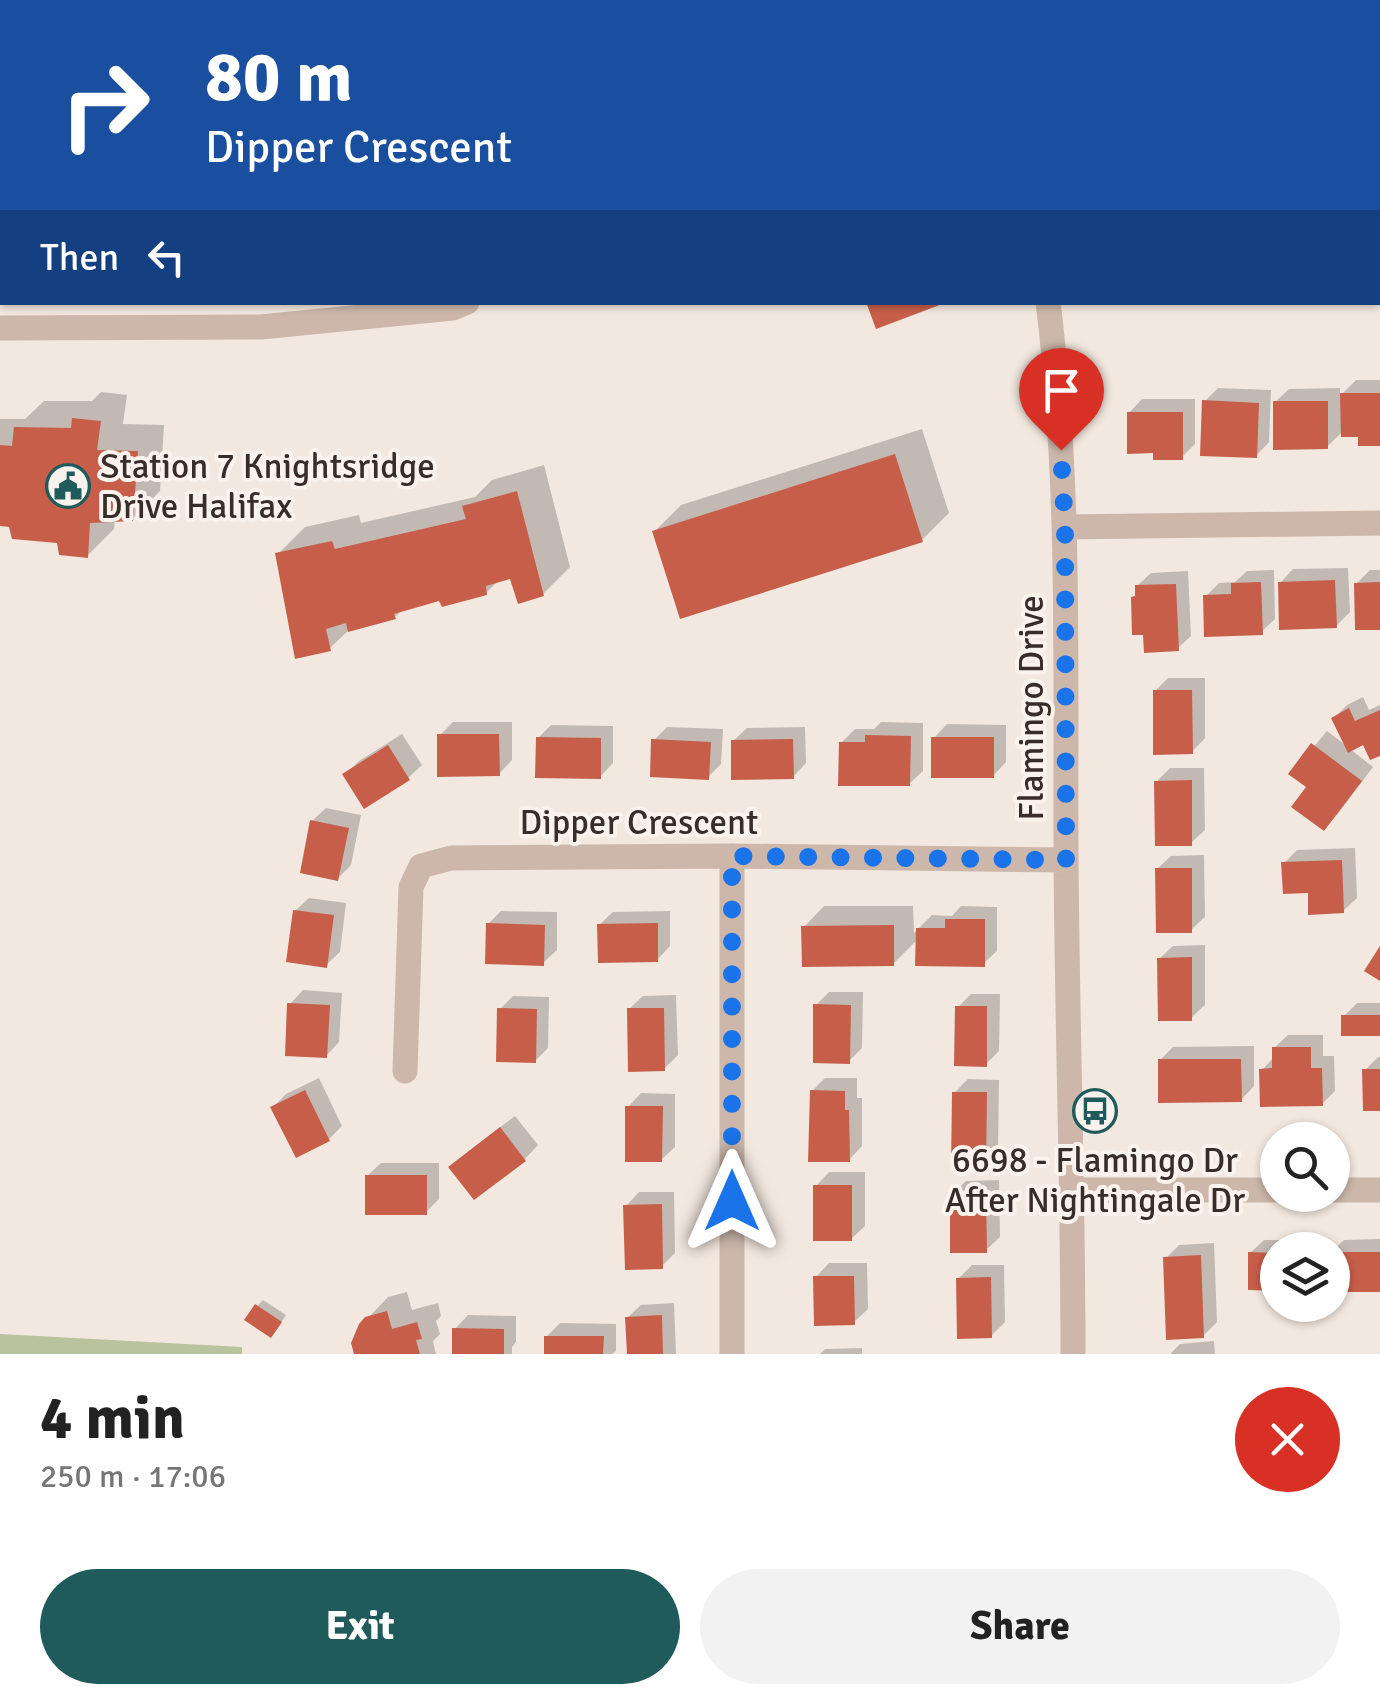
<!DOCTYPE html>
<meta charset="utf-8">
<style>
:root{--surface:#fff;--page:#f2f2f2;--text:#222;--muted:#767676;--accent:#1f5b5a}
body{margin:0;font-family:Signika,sans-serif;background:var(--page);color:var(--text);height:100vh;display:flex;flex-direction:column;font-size:38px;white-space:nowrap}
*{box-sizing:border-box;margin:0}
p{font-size:32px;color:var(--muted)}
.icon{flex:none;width:55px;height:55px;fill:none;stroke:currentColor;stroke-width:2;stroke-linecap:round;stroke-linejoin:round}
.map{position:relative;height:1354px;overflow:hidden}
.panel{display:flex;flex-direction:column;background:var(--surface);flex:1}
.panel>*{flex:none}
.banner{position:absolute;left:0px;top:0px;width:1380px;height:305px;box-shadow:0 2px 8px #0004;background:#1a4fa0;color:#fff;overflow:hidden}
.buttons{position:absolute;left:1260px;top:1122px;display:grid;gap:20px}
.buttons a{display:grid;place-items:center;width:90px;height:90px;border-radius:50%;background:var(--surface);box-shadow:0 2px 8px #0004;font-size:50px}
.pin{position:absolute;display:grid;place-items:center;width:85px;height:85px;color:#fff;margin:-102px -42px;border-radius:50% 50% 50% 0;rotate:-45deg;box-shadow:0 0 10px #0007}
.pin .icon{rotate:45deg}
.me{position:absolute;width:110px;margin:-55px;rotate:0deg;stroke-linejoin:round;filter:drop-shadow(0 0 8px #0008)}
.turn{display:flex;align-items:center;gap:35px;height:210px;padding:0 40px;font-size:45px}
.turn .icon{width:130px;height:130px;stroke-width:2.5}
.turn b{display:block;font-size:70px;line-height:85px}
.then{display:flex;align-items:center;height:95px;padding:0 40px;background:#0003;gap:20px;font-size:38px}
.round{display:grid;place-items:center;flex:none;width:105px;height:105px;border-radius:52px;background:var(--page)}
.overview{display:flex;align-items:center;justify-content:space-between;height:170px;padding:0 40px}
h1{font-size:60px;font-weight:800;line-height:75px}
.button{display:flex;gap:20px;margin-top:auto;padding:20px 40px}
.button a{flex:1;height:115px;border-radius:60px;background:var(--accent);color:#fff;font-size:40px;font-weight:800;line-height:115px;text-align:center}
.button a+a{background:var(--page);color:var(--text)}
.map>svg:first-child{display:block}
.green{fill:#b9c39e}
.shadow{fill:#0003}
.building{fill:#c75e4a}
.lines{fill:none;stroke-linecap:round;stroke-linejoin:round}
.minor{stroke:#ccb7aa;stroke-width:25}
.route{stroke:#1a73e8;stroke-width:18;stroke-dasharray:0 32.4}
.labels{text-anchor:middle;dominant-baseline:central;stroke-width:8;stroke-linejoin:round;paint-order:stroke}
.poi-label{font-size:35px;fill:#392d2a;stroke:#faf2ec;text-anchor:start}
.street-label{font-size:35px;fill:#392d2a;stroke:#faf2ec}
</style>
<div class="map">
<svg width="1380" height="1354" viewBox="0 0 1380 1354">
<rect width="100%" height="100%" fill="#f3e8df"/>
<path class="green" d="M0,1334l242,13v7h-242z"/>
<path class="shadow" d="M0,0h194v2h-192v101h-2z
M497,0h101l-2,2h-102z
M1192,0h136l-3,2h-134z
M1362,0h18v14h-2v-12h-15z
M1380,151v63l-2,2v-64z
M1356,380h24v63l-20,-9 -17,-3 -16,16 -54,-43 16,-15 51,-1v8z
M1218,388l53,2 -2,52 -13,14 -52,-54z
M101,392l26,3 -4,29 41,1 -4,66 -28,28 -17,1 -1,9 -27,27 -28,-15 -47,-16 -12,-1v-105h25l19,-18h48z
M1142,399h53v45l-13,13 -27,-6 -26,-38z
M922,429l27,84 -27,27 -268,-8 27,-27z
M544,465l26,102 -27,27 -31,-18 -13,4 -13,13 -46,5 -37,11 -8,8 -45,12 -20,19 -52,-94 27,-27 54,-12 2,8 114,-26 17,-17z
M1348,568l2,44 -14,14 -56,-43 13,-14z
M1274,570l1,49 -14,13 -55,-36 13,-13 16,-1 12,-11z
M1370,570h10v57l-24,-43z
M1188,571l3,65 -14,13 -39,-55 -1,-8 14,-13z
M1168,678h37v60l-13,14 -37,-61z
M1363,697l6,13 11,-5v48l-16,-11 -14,7 23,18 -36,48 -13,13 -15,-42 -17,-13 35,-42 21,16 -14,-29 13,-13z
M453,722h59v38l-13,14 -59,-39z
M881,722l42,1v48l-14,13 -68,-41 14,-14h19z
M947,724l59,1v37l-13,14 -59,-38z
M551,725l62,1v37l-13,14 -62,-39z
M667,727l56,2 -2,35 -13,13 -54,-37z
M805,727l1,36 -13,14 -60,-36 14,-13z
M402,734l20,31 -14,13 -63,-3 14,-14z
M1170,768h34l1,62 -14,13 -35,-61z
M326,808l35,7 -10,50 -14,14 -25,-58z
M1355,848l2,50 -14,13 -33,-20 -26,-28 13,-13z
M1204,855l1,62 -14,13 -34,-61 14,-13z
M309,898l37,5 -6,49 -14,13 -31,-54z
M824,906h89l1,27 18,-18 20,1 9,-10 36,1v44l-14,13 -65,-25 -25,25 -89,-37z
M501,911l56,1v38l-14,13 -55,-39z
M670,911v35l-13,14 -58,-35 14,-13z
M1205,945v60l-14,13 -32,-59 14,-13z
M303,990l39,3 -3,49 -13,14 -36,-52z
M829,992h34l-1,56 -13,13 -33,-56z
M971,994h29l-1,57 -13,13 -28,-57z
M676,995l2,60 -14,14 -35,-60 14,-13z
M513,996l36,1 -1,51 -13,13 -35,-52z
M1357,1003h23v30l-36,-17z
M1288,1035h35v21h11l1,35 -13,13 -60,-34 12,-13v-9z
M1254,1046v40l-13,14 -81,-40 13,-13z
M1378,1057h2v51l-15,-38z
M319,1078l23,48 -13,13 -56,-32 13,-13z
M825,1078h32v20h5v48l-13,14 -37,-69z
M968,1079l31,1 -1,73 -13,13 -31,-73z
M641,1093l34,1v53l-14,13 -33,-53z
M515,1116l23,29 -13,14 -50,38 -10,-43z
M381,1163h58v36l-13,13 -59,-36z
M829,1172h36v54l-14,13 -35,-53z
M999,1180l1,57 -14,13 -34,-56 14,-13z
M639,1192h35l1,61 -13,13 -36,-60z
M1380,1239v50l-48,1v-39l12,-11z
M1264,1240h48v10h-34v38l-28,-35z
M1214,1243l3,79 -14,14 -37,-78 13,-13z
M829,1263h38l1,46 -14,13 -38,-45z
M972,1265h32l1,57 -14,14 -33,-57z
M407,1292l5,18 26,-7 3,13 -5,5 4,13 -7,7 3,13h-80l11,-35 21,-22z
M263,1300l23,15 -9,14 -20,-23z
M674,1303l2,51h-47l-2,-36 14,-13z
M468,1315l48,1v26l-4,5v7h-58l1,-25z
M560,1323l56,1v27l-4,3h-66v-17z
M1214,1341l1,13h-45l10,-10z
M862,1348v6h-42l5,-5z"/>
<path class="building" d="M866,302h79v1l-69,26z
M1340,393h40v53h-22v-9h-17z
M1202,400l57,3 -2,55 -57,-2z
M1273,401h55v48l-55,1z
M1127,412h56v48h-30v-7l-26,1z
M72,418l29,3 -4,29 41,1 -5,70 -43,2 -2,35 -29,-3 -2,-12 -45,-4 -3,-12 -9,-1v-81l12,1 2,-19 57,1z
M895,454l28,88 -243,77 -28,-88z
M517,491l27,105 -26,8 -8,-25 -24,7 1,9 -45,12 -3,-6 -45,13 2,5 -48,13 -2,-9 -20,6 5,22 -36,8 -20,-106 57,-12 3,8 131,-30 -4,-13z
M1335,580l2,48 -58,2 -1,-48z
M1261,582l2,53 -59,2 -1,-42 28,-1v-11z
M1380,582v48h-25l-1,-47z
M1176,584l3,67 -35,2 -1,-18h-11l-1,-38 4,-1v-11z
M1153,690h39l1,64 -40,1z
M1349,708l6,13 25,-11v46l-10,4 -7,-15 -15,8 -17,-35z
M437,734h62l1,42 -63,1z
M865,735l46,1 -1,50h-72l1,-44h26z
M536,737l65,1v41l-66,-1z
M931,737h63v41h-63z
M651,739l60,3 -2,38 -59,-3z
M793,739l1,40 -63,1v-40z
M1311,743l51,38 -38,50 -33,-24 15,-20 -18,-13z
M388,745l22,35 -46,29 -22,-35z
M1192,780v66h-37l-1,-65z
M310,820l39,8 -11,53 -38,-8z
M1342,860l2,53 -36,2v-22l-25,1 -2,-32z
M1155,868h37v65h-36z
M293,910l41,5 -7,53 -41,-6z
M945,919h40v48l-70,-1 1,-38h29z
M486,923l59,2 -1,41 -59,-2z
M658,923v39l-60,1 -1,-39z
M894,925v41l-92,1 -1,-41z
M1380,946v35l-16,-10z
M1192,957v64h-34l-1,-63z
M287,1003l43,2 -3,53 -42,-2z
M813,1004l38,1 -1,59 -37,-1z
M955,1006h32v61l-33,-1z
M497,1008l40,1 -1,54 -40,-1z
M627,1008h37l1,63 -37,1z
M1341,1015h39v21h-39z
M1272,1047h39v21h11l1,38 -63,1 -1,-38 13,-1z
M1158,1059h83l1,43 -84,1z
M1362,1069h18v42h-17z
M305,1090l25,51 -34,17 -26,-51z
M810,1090l35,1v19h4l1,52h-42z
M952,1092h35l-1,77 -35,-1z
M625,1106h38l-1,56h-37z
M500,1127l26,34 -52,39 -26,-33z
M365,1175h62v40h-62z
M813,1185h39v56h-39z
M950,1193h36l1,60h-37z
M662,1204l1,65 -38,1 -2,-65z
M1248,1252l30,1v38l-30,-1z
M1332,1252h48v40h-48z
M1201,1255l3,83 -38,2 -3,-83z
M813,1276h41l1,49 -41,1z
M991,1277l1,61 -35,1 -1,-61z
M255,1304l27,18 -11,16 -27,-18z
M387,1311l5,18 25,-7 5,17 -6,1 4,14h-66l-3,-11 8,-19 6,-7z
M662,1315l1,39h-36l-2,-37z
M452,1328l52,1v25h-52z
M544,1336h60l-1,18h-59z"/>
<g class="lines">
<path class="minor" d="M234,0v2
M685,0l2,2
M810,2l1,-2
M1378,101h2
M1048,302c23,184 17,368 18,552 1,167 7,333 7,500
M0,328l261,-1 192,-19 14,-6
M1065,527l315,-4
M405,1071l6,-184 10,-21 30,-8 281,-2 334,4
M1073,1190h205
M1332,1190h48
M732,1354v-498"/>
</g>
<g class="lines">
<path class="route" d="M732,1201v-345l334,4 -1,-333 -4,-77"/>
</g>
<defs>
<g id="civic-ring" transform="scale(2.25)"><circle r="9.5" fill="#faf2ec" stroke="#1f5b5a" stroke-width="1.5"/><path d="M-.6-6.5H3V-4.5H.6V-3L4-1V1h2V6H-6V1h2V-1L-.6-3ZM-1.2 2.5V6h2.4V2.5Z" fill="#1f5b5a"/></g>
<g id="bus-ring" transform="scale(2.25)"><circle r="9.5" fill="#faf2ec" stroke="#1f5b5a" stroke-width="1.5"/><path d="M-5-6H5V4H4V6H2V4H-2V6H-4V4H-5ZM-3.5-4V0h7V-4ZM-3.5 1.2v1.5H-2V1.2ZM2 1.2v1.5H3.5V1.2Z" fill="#1f5b5a"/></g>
</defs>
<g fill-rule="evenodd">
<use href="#civic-ring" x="68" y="486"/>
<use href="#bus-ring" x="1095" y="1111"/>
</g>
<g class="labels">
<g class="poi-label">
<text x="100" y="466">Station 7 Knightsridge<tspan x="100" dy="40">Drive Halifax</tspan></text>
<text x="1095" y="1160" text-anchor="middle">6698 - Flamingo Dr<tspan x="1095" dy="40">After Nightingale Dr</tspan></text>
</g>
<g class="street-label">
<text transform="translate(1031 708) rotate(-90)">Flamingo Drive</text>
<text x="639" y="822">Dipper Crescent</text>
</g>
</g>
</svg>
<div class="buttons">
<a><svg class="icon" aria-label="search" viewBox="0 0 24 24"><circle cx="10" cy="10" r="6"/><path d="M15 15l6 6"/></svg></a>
<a><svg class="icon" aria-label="layers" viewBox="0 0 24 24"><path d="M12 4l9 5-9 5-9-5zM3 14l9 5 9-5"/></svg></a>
</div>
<div class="pin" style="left:1061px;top:450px;background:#d93025"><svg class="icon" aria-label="arrive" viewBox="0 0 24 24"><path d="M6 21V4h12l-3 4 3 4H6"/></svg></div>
<svg class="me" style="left:732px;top:1201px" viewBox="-20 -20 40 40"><path d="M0-17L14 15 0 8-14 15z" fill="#1a73e8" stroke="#fff" stroke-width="4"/></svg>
<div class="banner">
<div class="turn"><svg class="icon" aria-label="right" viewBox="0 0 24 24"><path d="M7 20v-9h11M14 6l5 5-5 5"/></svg><div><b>80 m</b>Dipper Crescent</div></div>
<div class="then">Then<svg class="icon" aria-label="left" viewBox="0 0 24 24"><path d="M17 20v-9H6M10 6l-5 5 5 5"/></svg></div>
</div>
</div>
<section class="panel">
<div class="overview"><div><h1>4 min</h1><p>250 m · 17:06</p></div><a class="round" style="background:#d93025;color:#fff"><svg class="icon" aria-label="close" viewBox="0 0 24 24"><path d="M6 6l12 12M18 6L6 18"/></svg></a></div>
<div class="button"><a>Exit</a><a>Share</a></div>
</section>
